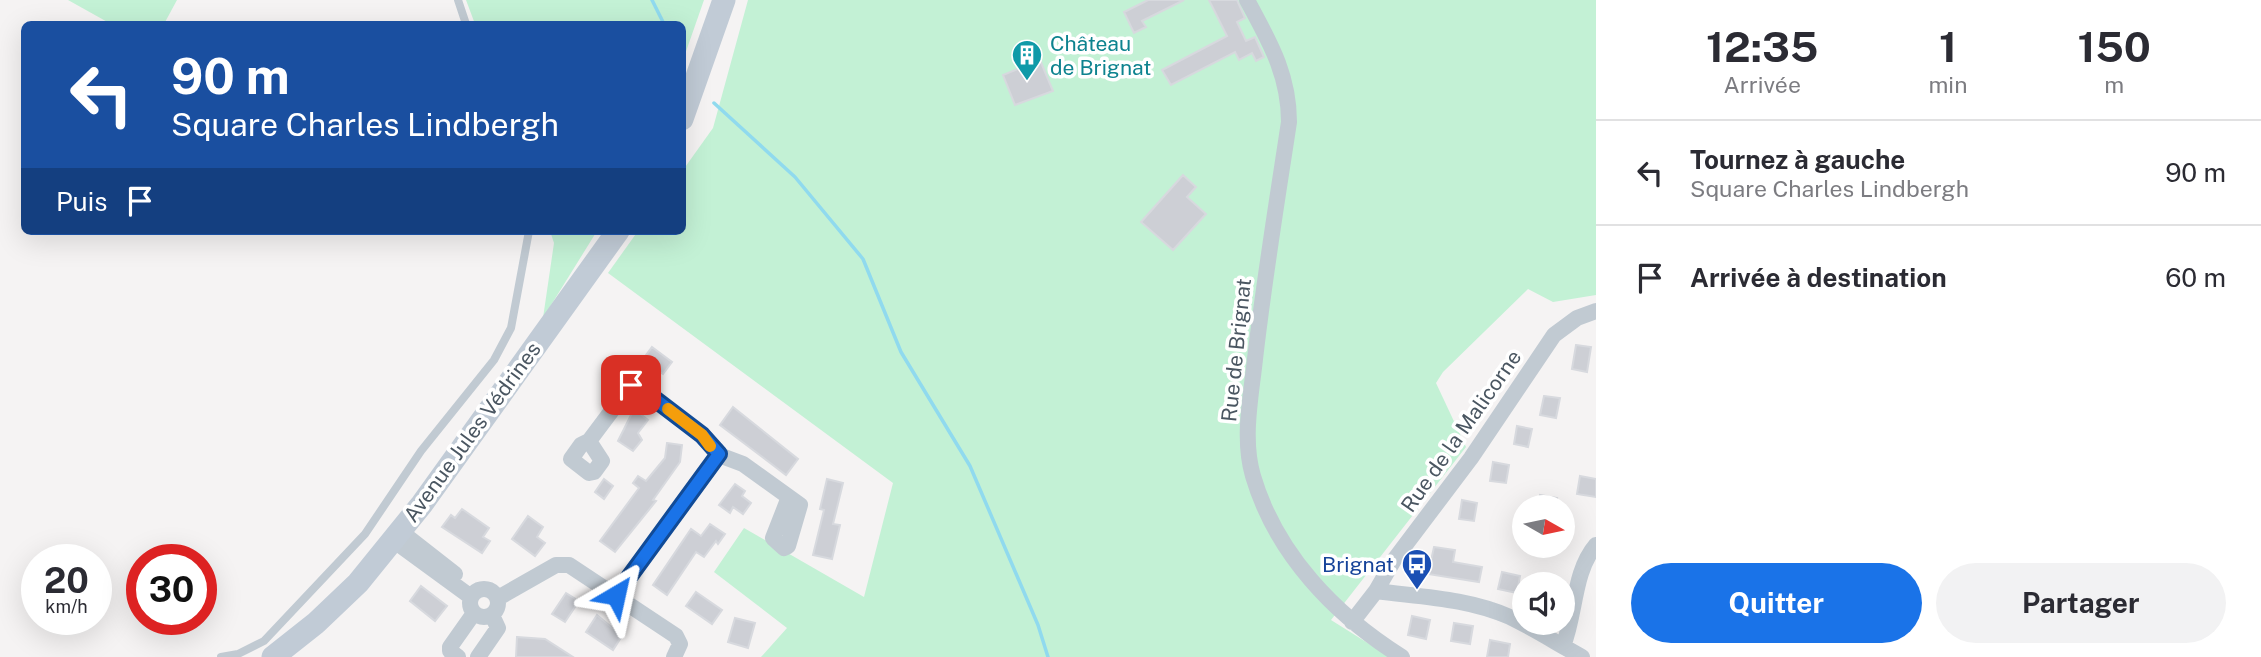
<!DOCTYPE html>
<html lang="fr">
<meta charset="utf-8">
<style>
:root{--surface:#fff;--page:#f2f2f3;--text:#2b2b33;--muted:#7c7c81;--line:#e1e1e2;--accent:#1a73e8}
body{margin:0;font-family:"Public Sans",sans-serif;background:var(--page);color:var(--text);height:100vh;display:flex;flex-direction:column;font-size:26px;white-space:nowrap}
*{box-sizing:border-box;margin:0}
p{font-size:23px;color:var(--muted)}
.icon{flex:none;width:38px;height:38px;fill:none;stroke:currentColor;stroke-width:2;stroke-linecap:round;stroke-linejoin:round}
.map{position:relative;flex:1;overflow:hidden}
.drawer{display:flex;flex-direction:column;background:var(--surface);width:665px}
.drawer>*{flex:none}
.guide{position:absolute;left:21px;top:21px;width:665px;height:214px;border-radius:10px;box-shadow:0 7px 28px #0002;background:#1a4fa0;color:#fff;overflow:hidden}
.needle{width:46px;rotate:99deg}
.fabs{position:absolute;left:1512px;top:495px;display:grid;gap:14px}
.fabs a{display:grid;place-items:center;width:63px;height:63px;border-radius:50%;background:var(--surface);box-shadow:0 7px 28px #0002;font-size:35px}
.speed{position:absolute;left:21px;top:544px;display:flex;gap:14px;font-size:35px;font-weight:700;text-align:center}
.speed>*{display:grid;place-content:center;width:91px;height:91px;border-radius:50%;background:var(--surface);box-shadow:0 7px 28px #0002;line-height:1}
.speed small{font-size:18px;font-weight:400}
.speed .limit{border:10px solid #d22;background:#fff;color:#111}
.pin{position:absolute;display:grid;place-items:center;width:60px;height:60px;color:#fff;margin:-30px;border-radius:14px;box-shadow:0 4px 10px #0006}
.me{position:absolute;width:77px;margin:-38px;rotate:36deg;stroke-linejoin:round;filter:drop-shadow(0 0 5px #0008)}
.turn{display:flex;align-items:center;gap:24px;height:147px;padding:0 35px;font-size:32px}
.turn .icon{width:91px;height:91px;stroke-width:2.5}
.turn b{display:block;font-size:49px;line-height:60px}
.then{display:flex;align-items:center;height:66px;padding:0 35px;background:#0003;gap:14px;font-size:26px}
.eta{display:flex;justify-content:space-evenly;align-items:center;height:119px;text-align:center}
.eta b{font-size:42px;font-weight:700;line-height:49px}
.primary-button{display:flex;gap:14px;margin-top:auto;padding:14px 35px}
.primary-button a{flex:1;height:80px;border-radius:42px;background:var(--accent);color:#fff;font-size:28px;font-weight:700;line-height:80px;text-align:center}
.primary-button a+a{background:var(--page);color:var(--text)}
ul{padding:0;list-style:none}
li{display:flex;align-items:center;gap:21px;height:105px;padding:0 35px;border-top:2px solid var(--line)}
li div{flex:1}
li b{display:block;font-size:26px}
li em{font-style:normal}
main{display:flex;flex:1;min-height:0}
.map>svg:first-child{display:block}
.green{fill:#c3f1d5}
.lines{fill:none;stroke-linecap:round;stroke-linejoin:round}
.stream{stroke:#90daee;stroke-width:3.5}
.building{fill:#cdcfd5;stroke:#d7d9de;stroke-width:2}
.service{stroke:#c1cad2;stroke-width:8}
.minor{stroke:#c1cad2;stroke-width:16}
.secondary{stroke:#c1cbd6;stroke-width:23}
.route-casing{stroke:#114b97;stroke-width:18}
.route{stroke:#1a73e8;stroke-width:12}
.slow{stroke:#f59e0b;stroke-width:12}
.labels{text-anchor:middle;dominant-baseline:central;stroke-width:7;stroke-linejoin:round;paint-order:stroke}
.culture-label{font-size:21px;fill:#0d838f;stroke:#fff;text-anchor:start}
.street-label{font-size:21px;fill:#4a5661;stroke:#fff}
.transit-label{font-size:21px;fill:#164399;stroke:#fff;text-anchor:end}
</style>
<main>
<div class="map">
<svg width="1596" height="657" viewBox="0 0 1596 657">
<rect width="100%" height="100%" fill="#f5f3f3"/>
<path class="green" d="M68,0h109l-13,24h-53z
M466,0h238l-21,60 -1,-36h-207z
M748,0h848v295l-43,7 -25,-13 -85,83 -7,11 30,64 -135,173 59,37h-629l26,-29 -73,-56 30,-44 120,69 29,-114 -285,-210 30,-42h44l1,-61 30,-42z
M550,231h47l-54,87 11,-75z"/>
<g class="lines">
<path class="stream" d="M652,0l12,24
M714,103l81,74 68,82 38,93 69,114 68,159 10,32"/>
</g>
<path class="building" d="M1148,0h36l-42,21 4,6 -12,6 -10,-21z
M1209,0h28l8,18 -8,4 9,19 9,-4 9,20 -8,4 -4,-8 -13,7 -4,-8 -64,33 -9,-15 65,-34z
M1040,60l13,31 -38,14 -12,-30z
M1183,175l13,12 -9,10 19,17 -33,36 -32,-28z
M1576,345l15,2 -4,25 -15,-3z
M652,347l20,15 -9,12 -12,-7 -4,5 -9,-6z
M1544,396l16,2 -4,20 -16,-3z
M733,407l65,52 -12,16 -66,-50z
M634,409l14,11 -10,13 4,7 -9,11 -15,-10z
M1517,426l15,3 -4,18 -14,-3z
M667,443l15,2 -2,17 -27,38 3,1 -41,51 -15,-11 39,-53 -6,-5 5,-7 8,5 19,-23z
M1493,462l16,3 -3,18 -16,-2z
M1580,476l16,3v18l-19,-3z
M604,479l9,7 -9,13 -9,-7z
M827,479l16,4 -10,41 7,1 -8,34 -19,-4 11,-45 -4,-1z
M735,484l10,7 -3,5 9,7 -8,11 -10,-7 -3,6 -11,-8z
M1540,495l17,3 -2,10h-17z
M1462,500l15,3 -3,18 -15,-2z
M462,509l27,19 -6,9 7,4 -8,12 -40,-26 9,-12 4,3z
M528,516l15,11 -6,10 8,6 -10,13 -23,-17z
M710,524l15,10 -7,10 -2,-3 -12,16 -8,-5 -29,43 -14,-10 38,-56 10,7z
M1434,547l21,3 -2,12 29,5 -3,15 -51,-8z
M1502,572l18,4 -3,17 -19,-4z
M421,586l26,20 -12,15 -25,-20z
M696,592l26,18 -10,14 -26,-18z
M566,593l13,8 -14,21 -13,-8z
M597,615l25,21 -9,14 -27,-18z
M1412,616l18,4 -4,19 -18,-4z
M735,618l20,5 -7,25 -20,-6z
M1454,623l19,3 -3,18 -19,-3z
M517,637l28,2 28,18h-57z
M1490,640l20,4 -2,13h-21z"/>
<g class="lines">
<path class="service" d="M458,0l8,24
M221,657l17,-3 26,-13 101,-107 56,-83 73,-91 17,-32 18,-97"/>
<path class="minor" d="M1247,0c22,41 42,74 42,122 -12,79 -25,158 -34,237 -4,38 -13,80 -2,117 23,78 82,139 149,181
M589,441l13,20 -8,11 -5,1 -18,-14 10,-14 8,-4 42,-56 8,2 63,48 17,20 -103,140
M719,455l24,9 57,41 -12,41 -4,2 -11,-10 16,-41
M400,531l55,43
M393,540l78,57
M470 603a14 14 0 1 1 28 0a14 14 0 1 1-28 0Z
M1376,591l18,-31 77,-102 83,-123 23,-17 19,-7
M498,598l58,-33h13l107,71 4,8 -6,13
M1352,622l24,-31c45,6 91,7 134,26 25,12 48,27 72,40
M1563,646c13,-32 10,-74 33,-101
M458,657l-8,-6v-4l24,-34
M478,657l20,-29 -6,-13"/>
<path class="secondary" d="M682,119l42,-119
M273,657l43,-34 42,-40 64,-79 196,-273"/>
</g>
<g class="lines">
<g class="route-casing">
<path id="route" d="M616,595l103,-141 -17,-19 -63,-48 -8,-2"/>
</g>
<use href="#route" class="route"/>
<path class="slow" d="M668,409l34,26 8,11"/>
</g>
<defs>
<g id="building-pin" transform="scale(1.575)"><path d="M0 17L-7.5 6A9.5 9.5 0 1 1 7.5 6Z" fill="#0f9aa8" stroke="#fff"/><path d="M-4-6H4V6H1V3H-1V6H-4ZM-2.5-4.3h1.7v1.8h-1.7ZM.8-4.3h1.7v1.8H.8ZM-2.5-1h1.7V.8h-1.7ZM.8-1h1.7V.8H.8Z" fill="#fff"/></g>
<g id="bus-pin" transform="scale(1.575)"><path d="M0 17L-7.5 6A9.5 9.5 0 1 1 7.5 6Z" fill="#1a4fb4" stroke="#fff"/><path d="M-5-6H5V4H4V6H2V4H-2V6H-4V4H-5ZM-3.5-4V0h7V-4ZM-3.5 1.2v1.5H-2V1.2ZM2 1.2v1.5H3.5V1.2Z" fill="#fff"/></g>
</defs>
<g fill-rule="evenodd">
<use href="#building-pin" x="1027" y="55"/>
<use href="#bus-pin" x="1417" y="564"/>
</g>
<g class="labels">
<g class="culture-label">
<text x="1050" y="43">Château<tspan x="1050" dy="24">de Brignat</tspan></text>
</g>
<g class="street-label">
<text transform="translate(1236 350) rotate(-84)">Rue de Brignat</text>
<text transform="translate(1461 431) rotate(-55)">Rue de la Malicorne</text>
<text transform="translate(472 432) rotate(-54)">Avenue Jules Védrines</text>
</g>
<g class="transit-label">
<text x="1394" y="564">Brignat</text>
</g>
</g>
</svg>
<div class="fabs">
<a><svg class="needle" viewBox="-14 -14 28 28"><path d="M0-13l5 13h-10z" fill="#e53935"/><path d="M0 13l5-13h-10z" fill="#7c7c81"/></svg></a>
<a><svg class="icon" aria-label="sound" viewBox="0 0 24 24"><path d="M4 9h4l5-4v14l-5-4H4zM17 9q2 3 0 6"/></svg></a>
</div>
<div class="speed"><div>20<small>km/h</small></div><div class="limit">30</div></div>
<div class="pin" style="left:631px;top:385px;background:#d93025"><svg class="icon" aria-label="arrive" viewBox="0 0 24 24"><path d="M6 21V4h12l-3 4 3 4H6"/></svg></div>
<svg class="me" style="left:616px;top:595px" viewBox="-20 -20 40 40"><path d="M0-17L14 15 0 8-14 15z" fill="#1a73e8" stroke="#fff" stroke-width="4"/></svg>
<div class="guide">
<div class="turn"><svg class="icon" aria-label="left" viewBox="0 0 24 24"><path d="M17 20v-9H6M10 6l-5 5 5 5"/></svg><div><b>90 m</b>Square Charles Lindbergh</div></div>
<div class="then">Puis<svg class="icon" aria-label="arrive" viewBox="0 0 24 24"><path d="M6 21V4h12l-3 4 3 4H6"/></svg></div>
</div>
</div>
<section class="drawer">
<div class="eta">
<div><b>12:35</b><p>Arrivée</p></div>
<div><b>1</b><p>min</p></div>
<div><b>150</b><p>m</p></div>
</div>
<ul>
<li><svg class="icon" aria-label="left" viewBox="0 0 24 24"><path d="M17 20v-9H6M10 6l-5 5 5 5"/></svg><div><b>Tournez à gauche</b><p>Square Charles Lindbergh</p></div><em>90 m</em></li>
<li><svg class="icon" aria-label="arrive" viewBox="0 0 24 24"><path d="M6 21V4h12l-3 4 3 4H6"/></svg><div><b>Arrivée à destination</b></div><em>60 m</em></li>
</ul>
<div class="primary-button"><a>Quitter</a><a>Partager</a></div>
</section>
</main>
